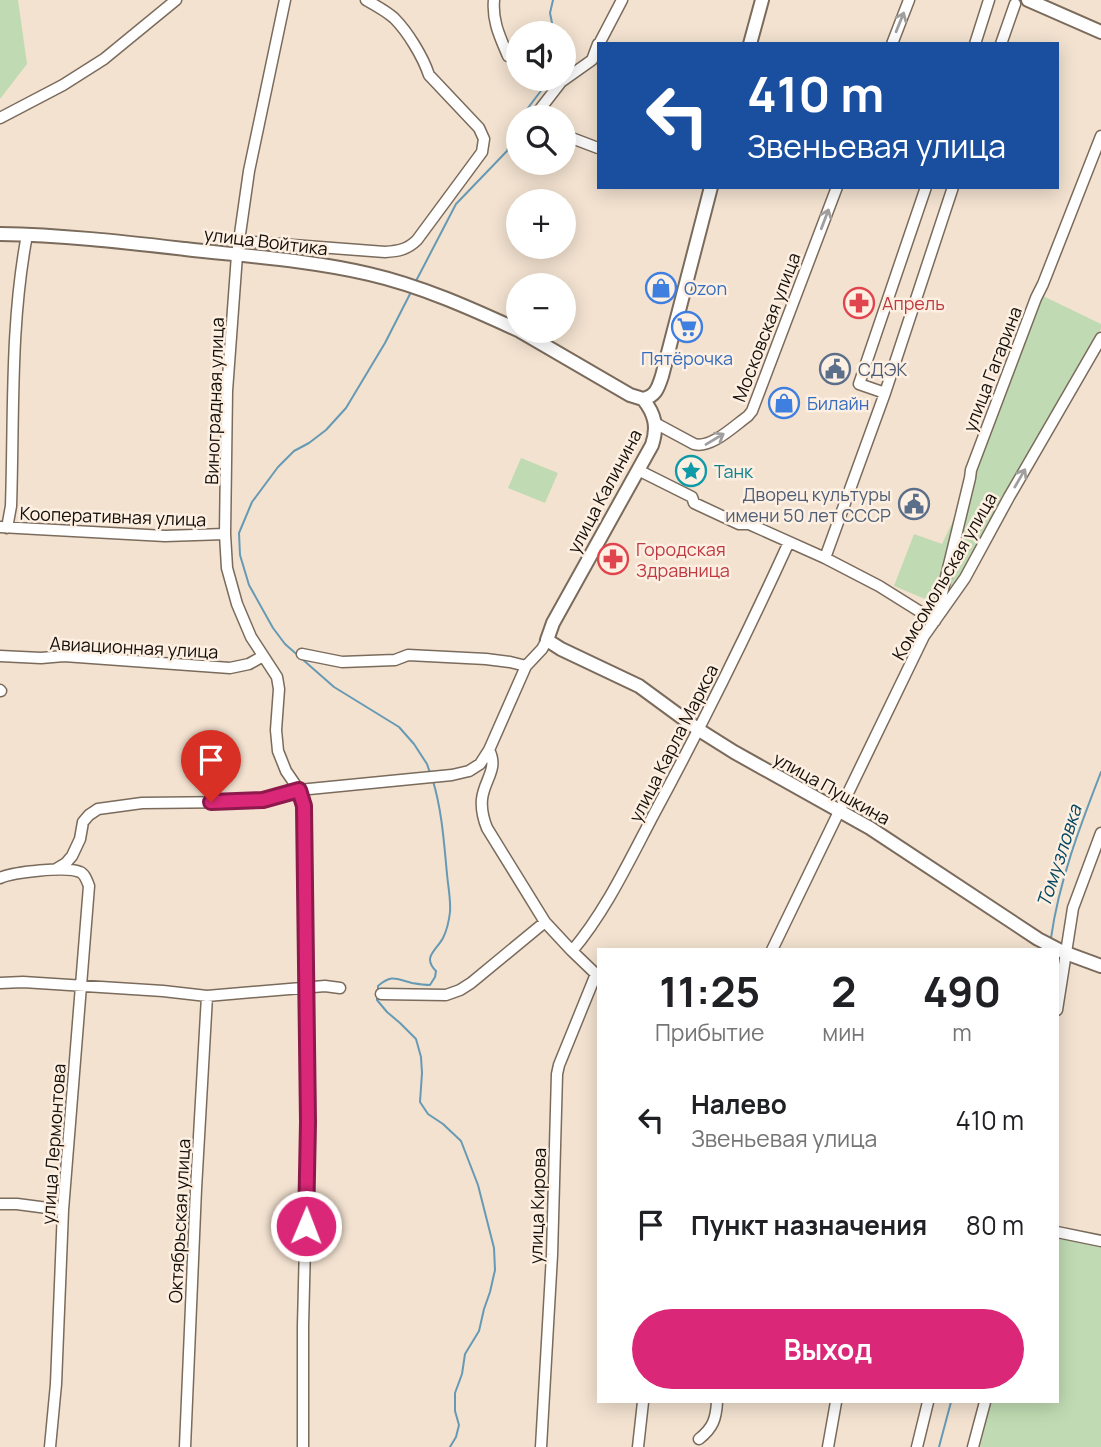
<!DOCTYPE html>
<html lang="ru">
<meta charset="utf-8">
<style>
:root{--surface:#fff;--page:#f2f2f2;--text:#202124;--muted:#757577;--accent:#db2777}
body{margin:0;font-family:Manrope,sans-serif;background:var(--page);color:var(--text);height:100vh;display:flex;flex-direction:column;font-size:26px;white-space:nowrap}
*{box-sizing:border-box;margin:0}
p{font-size:23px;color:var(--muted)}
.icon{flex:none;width:38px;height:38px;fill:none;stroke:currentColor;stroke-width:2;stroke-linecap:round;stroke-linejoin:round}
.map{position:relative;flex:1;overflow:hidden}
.panel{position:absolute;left:597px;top:948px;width:462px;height:455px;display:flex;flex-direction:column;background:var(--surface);border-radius:0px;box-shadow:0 4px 18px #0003}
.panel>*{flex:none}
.guide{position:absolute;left:597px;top:42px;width:462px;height:147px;border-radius:0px;box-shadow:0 4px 18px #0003;background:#1a4fa0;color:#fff;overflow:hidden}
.controls{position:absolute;left:506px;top:21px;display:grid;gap:14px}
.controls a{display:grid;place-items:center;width:70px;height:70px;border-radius:50%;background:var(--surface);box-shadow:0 4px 18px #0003;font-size:35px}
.pin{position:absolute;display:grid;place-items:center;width:60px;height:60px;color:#fff;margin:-72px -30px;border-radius:50% 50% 50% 0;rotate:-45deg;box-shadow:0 0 7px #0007}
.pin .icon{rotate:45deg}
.me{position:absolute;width:77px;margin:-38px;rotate:1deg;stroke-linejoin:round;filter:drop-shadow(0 0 5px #0008)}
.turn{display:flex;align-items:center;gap:24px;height:147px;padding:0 35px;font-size:32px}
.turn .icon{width:91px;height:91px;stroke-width:2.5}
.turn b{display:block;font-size:49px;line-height:60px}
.eta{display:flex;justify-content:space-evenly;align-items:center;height:119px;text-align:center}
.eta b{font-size:42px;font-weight:700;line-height:49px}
.action{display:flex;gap:14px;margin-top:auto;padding:14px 35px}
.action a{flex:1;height:80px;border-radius:42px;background:var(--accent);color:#fff;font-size:28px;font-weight:700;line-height:80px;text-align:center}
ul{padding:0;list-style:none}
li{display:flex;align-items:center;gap:21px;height:105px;padding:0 35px}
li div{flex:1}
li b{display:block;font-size:26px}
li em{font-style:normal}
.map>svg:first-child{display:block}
.green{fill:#c0dbb3}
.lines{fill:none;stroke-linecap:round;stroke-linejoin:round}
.stream{stroke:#669ab4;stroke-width:2}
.minor-casing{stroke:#7a6b5c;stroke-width:13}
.major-casing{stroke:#7a6b5c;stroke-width:16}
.minor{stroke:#fff;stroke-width:10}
.major{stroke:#fff;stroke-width:12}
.oneway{stroke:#a19f9d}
.route-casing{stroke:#8e194d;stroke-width:18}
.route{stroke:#db2777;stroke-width:12}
.labels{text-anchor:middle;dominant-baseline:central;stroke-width:5;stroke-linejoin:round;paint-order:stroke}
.street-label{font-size:18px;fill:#140f09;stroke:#fdefe1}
.shop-label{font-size:18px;fill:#366cbe;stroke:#fdefe1;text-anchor:start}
.health-label{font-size:18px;fill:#be3a42;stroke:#fdefe1;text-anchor:start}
.service-label{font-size:18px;fill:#4e5e75;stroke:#fdefe1;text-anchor:start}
.culture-label{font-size:18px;fill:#0d838f;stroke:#fdefe1;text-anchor:start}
.water-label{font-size:19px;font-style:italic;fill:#024660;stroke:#fdefe1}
</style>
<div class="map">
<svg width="1101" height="1447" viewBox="0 0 1101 1447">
<rect width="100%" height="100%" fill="#f3e2d0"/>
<path class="green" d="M0,0h18l9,64 -27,35z
M1043,296l58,28v5l-159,277 -48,-20 20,-52 28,10 33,-70 63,-175z
M521,458l37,15 -13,30 -37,-15z
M1057,1236l44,10v201h-121l11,-45h66z"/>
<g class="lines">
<path class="stream" d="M553,0l-3,13 4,20
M521,117l29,-38
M416,281l40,-77 51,-53 11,-30
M411,292l-26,51 -39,65 -20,22 -17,13 -15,8 -16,16 -26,35 -13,31 1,22 9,30 24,43 12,16 49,43 65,40 15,17 13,20 3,9
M1051,938c8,-57 29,-112 50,-166
M378,990v-4c14,-12 18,-7 34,-3 6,1 12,2 18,2l5,-8 1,-6c-14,-14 0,-20 7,-33 4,-8 6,-17 7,-26 1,-12 -2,-26 -3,-38 -3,-31 -5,-63 -14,-93
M377,996v4l10,12 13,11 16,16 5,18 1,16 -2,29 8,12 15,10 18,17 17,44 16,63 1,22 -5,22 -6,17 -5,22 -14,23 -3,20 -7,19v18l4,14 -3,12 -6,10
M939,1447l12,-45"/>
<g class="minor-casing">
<path id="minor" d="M285,0l-36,171 -12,84 -10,136 -2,143 2,34 10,36 14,33 26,40 2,12 -3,41 2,21 8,20 13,19 5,15 4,317 -5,204v121
M494,0c-2,21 6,37 14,56
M599,44l23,-44
M892,44l17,-44
M975,44l14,-44
M1001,44l14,-40
M534,117l27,-35 31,-22 6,-16
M0,118l63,-33 41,-26 72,-59
M564,132l5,5 29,11
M239,241l146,11c13,-1 22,-2 32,-12l65,-88 2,-13 -5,-11 -50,-53c-6,-18 -21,-43 -35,-57 -8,-7 -19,-13 -28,-18
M885,393l-26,-9 67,-197
M655,423l39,21c17,5 40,-18 54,-28l4,-5 85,-224
M638,470l54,27 2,6 45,21h10l76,34 54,28 56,35
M0,527l165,9 60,-2
M7,528l4,-22c3,-90 -1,-182 16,-271
M825,558l60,-165 68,-206
M937,614l33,-136 1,-8 65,-172 7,-14 58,-148
M302,654l40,8 53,-2 13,-5 78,4 24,3 16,4
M0,656l41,2 23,-2 166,12 19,-4 14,-8
M0,690l1,1
M489,750c10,19 -5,30 -7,49 -1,10 1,19 5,29l58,94 27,29 26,25
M56,869l10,-6 6,-7 8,-17 3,-17 6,-7 9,-6 44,-6 93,-1 28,-2 36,-10 153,-15 17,-4 11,-7 9,-14 37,-84 16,-17 5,-9
M0,878c13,-6 67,-12 80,-6 5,2 7,9 9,14l-26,324 -7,174 -6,63
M772,950l152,-314 41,-58 44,-81 92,-159
M572,951c34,-40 57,-90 82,-137 48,-89 93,-180 135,-272
M0,983l23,-1 140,9 44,5 118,-10 15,2
M381,994l65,1 14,-5 11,-7 74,-61
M1057,1010l16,-102 28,-75
M0,1204h17l46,6
M1057,1232l44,9
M699,1439c14,-11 17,-20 18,-37
M185,1447l11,-258 11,-193
M541,1447l11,-192 5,-181 2,-9 37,-91
M638,1447l5,-45
M828,1447l8,-45
M917,1447l11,-45
M973,1447l12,-45"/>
</g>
<g class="major-casing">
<path id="major" d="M1028,0l73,32
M750,44l12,-44
M0,234c62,1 123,8 185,15 61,7 124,11 184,25 52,12 101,34 149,56
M520,331l110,64 13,4
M643,399c12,15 15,28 9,46l-99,178 -6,17 14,9 78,37 60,44 35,22 136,76 168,111 25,13 38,14
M643,399c13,-3 15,-11 19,-23l49,-189"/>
</g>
<use href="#minor" class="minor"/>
<use href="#major" class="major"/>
</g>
<defs><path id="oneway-shaft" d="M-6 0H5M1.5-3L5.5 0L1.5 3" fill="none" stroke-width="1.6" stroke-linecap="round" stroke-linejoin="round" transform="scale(1.75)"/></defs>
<g class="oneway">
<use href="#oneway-shaft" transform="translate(900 22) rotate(-68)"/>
<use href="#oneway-shaft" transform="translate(825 219) rotate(-69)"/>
<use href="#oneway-shaft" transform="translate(715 439) rotate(-31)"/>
<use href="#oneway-shaft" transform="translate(1020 478) rotate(-60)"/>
</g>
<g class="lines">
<g class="route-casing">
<path id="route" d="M211,802l52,-2 36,-10 5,16 4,316 -2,104"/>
</g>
<use href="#route" class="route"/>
</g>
<defs>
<g id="shop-ring" transform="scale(1.575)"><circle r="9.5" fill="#fdefe1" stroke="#3f7fe0" stroke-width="1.5"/><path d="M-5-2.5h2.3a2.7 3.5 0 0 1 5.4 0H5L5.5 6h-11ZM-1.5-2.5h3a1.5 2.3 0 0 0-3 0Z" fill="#3f7fe0"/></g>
<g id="pharmacy-ring" transform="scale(1.575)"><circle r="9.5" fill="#fdefe1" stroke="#e0444e" stroke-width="1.5"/><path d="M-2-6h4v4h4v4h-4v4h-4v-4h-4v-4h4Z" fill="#e0444e"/></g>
<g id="supermarket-ring" transform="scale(1.575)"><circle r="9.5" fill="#fdefe1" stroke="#3f7fe0" stroke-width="1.5"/><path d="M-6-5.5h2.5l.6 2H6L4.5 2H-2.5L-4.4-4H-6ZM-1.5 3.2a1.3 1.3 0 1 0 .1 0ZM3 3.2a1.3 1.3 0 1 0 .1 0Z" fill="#3f7fe0"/></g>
<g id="civic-ring" transform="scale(1.575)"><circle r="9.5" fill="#fdefe1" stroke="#5c6f8a" stroke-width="1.5"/><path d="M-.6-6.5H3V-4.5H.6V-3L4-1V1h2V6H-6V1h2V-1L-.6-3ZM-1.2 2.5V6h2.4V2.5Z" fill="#5c6f8a"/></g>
<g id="sight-ring" transform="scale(1.575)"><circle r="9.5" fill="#fdefe1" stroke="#0f9aa8" stroke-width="1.5"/><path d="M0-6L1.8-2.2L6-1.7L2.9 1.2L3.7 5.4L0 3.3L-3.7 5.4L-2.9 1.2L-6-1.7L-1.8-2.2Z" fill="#0f9aa8"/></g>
</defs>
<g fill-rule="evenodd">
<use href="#shop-ring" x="661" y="288"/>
<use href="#pharmacy-ring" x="859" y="303"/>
<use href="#supermarket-ring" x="687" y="327"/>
<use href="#civic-ring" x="835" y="369"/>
<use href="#shop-ring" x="784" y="403"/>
<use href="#sight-ring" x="691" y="471"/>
<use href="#civic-ring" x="914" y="504"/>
<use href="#pharmacy-ring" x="613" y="559"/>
</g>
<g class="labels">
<g class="street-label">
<text transform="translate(266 241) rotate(7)">улица Войтика</text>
<text transform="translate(766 327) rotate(-69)">Московская улица</text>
<text transform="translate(992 369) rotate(-69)">улица Гагарина</text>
<text transform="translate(214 401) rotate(-88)">Виноградная улица</text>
<text transform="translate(604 491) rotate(-62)">улица Калинина</text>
<text transform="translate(113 516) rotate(2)">Кооперативная улица</text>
<text transform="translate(944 576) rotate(-60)">Комсомольская улица</text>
<text transform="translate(134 647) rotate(3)">Авиационная улица</text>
<text transform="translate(673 743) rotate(-63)">улица Карла Маркса</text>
<text transform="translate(832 788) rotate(29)">улица Пушкина</text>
<text transform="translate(53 1144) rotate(-86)">улица Лермонтова</text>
<text transform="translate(537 1206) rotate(-88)">улица Кирова</text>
<text transform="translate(179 1221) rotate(-87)">Октябрьская улица</text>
</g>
<g class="shop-label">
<text x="684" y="288">Ozon</text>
<text x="687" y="358" text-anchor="middle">Пятёрочка</text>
<text x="807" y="403">Билайн</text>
</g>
<g class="health-label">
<text x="882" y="303">Апрель</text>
<text x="636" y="549">Городская<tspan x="636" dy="21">Здравница</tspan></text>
</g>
<g class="service-label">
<text x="858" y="369">СДЭК</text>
<text x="891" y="494" text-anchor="end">Дворец культуры<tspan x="891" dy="21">имени 50 лет СССР</tspan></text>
</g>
<g class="culture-label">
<text x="714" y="471">Танк</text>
</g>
<g class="water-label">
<text transform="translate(1059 856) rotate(-72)">Томузловка</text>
</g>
</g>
</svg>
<div class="controls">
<a><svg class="icon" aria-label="sound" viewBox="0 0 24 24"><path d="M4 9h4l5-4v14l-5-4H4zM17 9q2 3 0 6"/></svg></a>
<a><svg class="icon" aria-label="search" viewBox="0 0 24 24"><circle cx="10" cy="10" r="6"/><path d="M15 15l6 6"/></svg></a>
<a>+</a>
<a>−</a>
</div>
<div class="pin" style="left:211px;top:802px;background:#d93025"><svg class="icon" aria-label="arrive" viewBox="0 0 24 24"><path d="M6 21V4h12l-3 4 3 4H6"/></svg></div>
<svg class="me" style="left:306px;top:1226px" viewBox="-20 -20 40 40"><circle r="17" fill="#db2777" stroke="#fff" stroke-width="3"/><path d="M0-11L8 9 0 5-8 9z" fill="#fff"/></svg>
<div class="guide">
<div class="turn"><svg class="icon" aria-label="left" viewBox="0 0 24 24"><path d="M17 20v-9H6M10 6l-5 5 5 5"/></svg><div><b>410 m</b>Звеньевая улица</div></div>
</div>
<section class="panel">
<div class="eta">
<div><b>11:25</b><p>Прибытие</p></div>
<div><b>2</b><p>мин</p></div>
<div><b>490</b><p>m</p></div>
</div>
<ul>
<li><svg class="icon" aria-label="left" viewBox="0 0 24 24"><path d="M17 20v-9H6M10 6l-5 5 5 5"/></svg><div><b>Налево</b><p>Звеньевая улица</p></div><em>410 m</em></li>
<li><svg class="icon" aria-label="arrive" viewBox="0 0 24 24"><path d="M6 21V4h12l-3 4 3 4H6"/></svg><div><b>Пункт назначения</b></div><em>80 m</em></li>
</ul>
<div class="action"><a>Выход</a></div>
</section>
</div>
